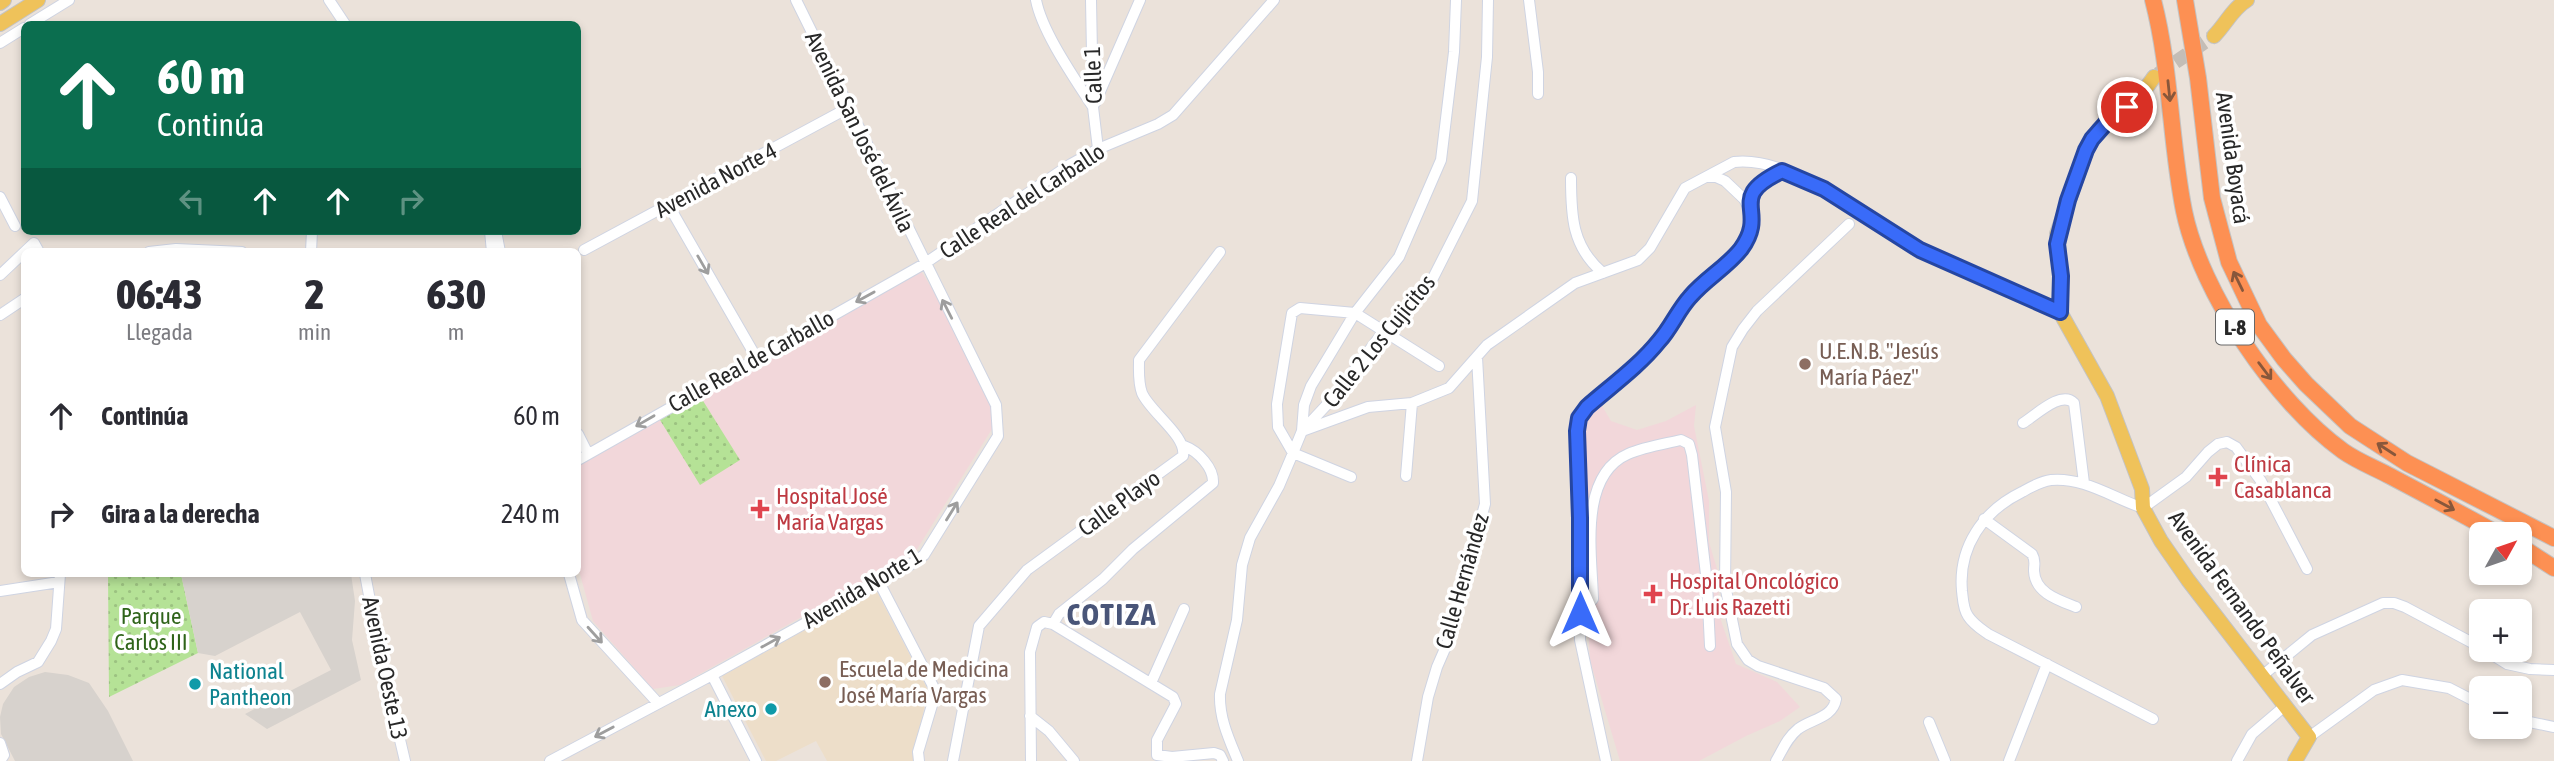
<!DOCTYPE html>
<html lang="es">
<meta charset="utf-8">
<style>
:root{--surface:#fff;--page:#f7f7f7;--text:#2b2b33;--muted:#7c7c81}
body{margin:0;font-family:"Asap Condensed",sans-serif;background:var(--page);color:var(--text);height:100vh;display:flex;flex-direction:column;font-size:26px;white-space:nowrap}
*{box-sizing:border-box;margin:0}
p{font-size:23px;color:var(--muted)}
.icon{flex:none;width:38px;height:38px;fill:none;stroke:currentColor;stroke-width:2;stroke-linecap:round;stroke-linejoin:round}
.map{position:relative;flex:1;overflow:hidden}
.details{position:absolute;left:21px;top:248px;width:560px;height:329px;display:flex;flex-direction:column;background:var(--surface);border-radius:10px;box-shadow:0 4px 10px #0003}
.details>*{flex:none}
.hud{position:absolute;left:21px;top:21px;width:560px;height:214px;border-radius:10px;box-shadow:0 4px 10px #0003;background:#0b6e4f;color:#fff;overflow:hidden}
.needle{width:46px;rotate:50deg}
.fabs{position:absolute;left:2469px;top:522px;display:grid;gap:14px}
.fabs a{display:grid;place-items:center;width:63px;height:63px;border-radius:10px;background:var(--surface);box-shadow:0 4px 10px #0003;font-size:35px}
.pin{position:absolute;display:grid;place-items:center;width:60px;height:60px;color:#fff;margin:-30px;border:4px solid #fff;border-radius:50%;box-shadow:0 2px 7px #0007}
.me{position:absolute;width:77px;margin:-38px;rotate:0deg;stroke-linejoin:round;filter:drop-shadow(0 0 5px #0008)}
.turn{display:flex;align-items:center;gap:24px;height:147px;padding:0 21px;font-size:32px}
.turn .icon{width:91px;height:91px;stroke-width:2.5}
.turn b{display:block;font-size:49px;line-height:60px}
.lanes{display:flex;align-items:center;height:66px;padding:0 21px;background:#0003;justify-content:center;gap:35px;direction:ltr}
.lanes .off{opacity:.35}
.eta{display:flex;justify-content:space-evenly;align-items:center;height:119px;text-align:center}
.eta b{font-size:42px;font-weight:800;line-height:49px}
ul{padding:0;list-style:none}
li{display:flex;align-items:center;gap:21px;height:98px;padding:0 21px}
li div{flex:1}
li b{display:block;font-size:26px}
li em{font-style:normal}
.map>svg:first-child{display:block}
.education{fill:#eddec9}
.medical{fill:#f2d7da}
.park{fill:url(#park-dots)}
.plaza{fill:#d7d2cd}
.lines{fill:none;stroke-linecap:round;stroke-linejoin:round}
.major-tunnel{stroke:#c4bdb6;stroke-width:14;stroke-dasharray:14 7;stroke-linecap:butt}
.minor-casing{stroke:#cfd4e2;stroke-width:12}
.major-casing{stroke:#c3c3c3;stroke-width:16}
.highway-casing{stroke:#c3c3c3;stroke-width:18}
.minor{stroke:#fff;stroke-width:10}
.major{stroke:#efc25a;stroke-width:14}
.highway{stroke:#fd9053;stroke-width:16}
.oneway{stroke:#88573b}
.oneway2{stroke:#9e9e9e}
.route-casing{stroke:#2546a2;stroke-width:18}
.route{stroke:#396bf9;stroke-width:12}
.education-dot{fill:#8d6e63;stroke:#fff;stroke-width:2.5}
.health-dot{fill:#e0444e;stroke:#fff;stroke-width:2.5}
.culture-dot{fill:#0f9aa8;stroke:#fff;stroke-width:2.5}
.labels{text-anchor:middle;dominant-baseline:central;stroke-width:7;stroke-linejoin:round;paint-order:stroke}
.shield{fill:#fff;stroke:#686868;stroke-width:2}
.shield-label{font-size:21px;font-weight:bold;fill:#282828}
.street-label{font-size:23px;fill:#282828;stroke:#fff}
.education-label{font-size:23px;fill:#785e54;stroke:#fff;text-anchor:start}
.health-label{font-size:23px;fill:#be3a42;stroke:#fff;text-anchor:start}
.park-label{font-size:23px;fill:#2f641a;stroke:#fff}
.culture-label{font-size:23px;fill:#0d838f;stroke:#fff;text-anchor:start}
.district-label{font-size:30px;font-weight:bold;letter-spacing:2px;fill:#495578;stroke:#fff}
</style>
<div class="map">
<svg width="2554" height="761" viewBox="0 0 2554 761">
<defs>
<pattern id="park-dots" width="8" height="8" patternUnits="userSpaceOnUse" patternTransform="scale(1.75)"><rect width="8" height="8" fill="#b5e296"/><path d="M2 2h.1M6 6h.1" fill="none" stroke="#9cc281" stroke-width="1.8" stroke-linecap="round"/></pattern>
</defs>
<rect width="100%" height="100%" fill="#ebe2da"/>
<path class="education" d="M876,590l52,100 -15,71h-86l-11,-20 -40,20h-10l-45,-87z"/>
<path class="medical" d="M921,271l73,117 3,33 -83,133 -234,131 -27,4 -60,-68 -15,-54v-103z
M1696,405l-2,21 15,75v41l11,37 -3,30 19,55 41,18 23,25 -20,14 -34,15 -47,25h-79l-30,-101 -12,-221 3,-17 9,-10 12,-6 9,15 26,9 29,-9z"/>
<path class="park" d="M700,396l40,64 -40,25 -40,-65z
M108,574h73l17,79 -89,44z"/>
<path class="plaza" d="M181,574h170l4,27 -3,39 9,40 -94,49 -22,-15 86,-44 -31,-58 -85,44 -17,-3z
M45,672l23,3 21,8 19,28 25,50h-118l-14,-27 -1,-17 3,-13 11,-17 15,-10z"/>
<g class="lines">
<path class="major-tunnel" d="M2158,74l56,-38"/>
<g class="minor-casing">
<path id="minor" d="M329,0l16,24
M1036,0c6,32 39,79 57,107
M1091,0l2,107 5,42
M1529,0l9,72v22
M30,24l39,-24
M0,43l24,-15
M1095,103l45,-103
M1571,178c0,38 1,69 32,95
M0,197l15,29
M669,206l87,151
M1750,206c0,-21 15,-27 32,-35
M490,231l2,21
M496,231l4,21
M584,250l264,-142
M149,252l27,-3 66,3
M311,252l1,-21
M0,275l34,-32 5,9
M0,315l24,-16
M2023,423c13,-8 38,-33 51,-20l10,80
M1307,426l27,-29 46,-61 51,-54 41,-81 15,-144 1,-57
M1302,431l66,-24 44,-4 37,-15 38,-43 88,-62 63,-23 12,-12 35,-60 49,-26c61,-7 132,60 183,86 46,24 96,41 143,64
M578,434l10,20
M578,460l346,-196 147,-100 27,-15 60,-25 15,-9 101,-115
M1406,476l6,-73
M1351,477l-58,-24 -15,-26 -1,-23 15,-91 8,-5 55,5 84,53
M1984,519l48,35c4,7 2,9 2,17 1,22 24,29 42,36
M365,574l16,85 24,102
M569,574l13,46 76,83
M879,582l55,106 1,7 -17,57 1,9
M0,591l59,-9
M1580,613l13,-14c-1,-44 -15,-123 35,-145 16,-7 36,-10 53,-14l8,4 3,11 15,128 3,63
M1053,624l6,-10 44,-35 30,-30 80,-66c1,-15 -15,-32 -29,-37
M2483,649l24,15 23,5 24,1
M712,675l44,86
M2263,675l49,-40 71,-32h11l11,4 77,41
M1151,683l33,-74
M0,684l17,-12 21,-10 13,-21 5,-12 4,-55
M1030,716l19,15 25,30
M2153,719l-165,-85c-7,-5 -15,-10 -20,-18 -5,-7 -5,-17 -6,-25 -4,-44 21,-80 60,-99 9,-5 19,-11 29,-12 33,-3 62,18 92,28l43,-31 22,-25 10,-8 9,-2 9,5 25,34 46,88
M2520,720l34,7
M1929,722l16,39
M2309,737l65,-47 28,-10 47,8 33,17
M0,743l4,12 -4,6
M550,761l162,-86 198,-110 14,-10 74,-119 -2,-31 -200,-405
M953,761l26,-135 48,-56 156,-114c4,-20 -33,-44 -41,-63 -4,-11 -3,-21 -3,-33l81,-108
M1031,761l-1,-109 7,-25 7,-5 9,2 120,73 3,7 -19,36v15l15,2 42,-4 6,2 3,6
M1238,761c-9,-22 -19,-43 -18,-67l17,-74 5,-55 8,-27 29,-52 14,-33 9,-22 2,-26 7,-19 44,-73 44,-56 42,-97 13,-108 2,-52
M1417,761l11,-64 9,-30 10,-23 38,-140 -8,-147
M1606,761l-26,-121v-122l-3,-87 2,-13 8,-11 71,-64 33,-47 45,-42 15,-22 2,-17 -9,-16 -19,-18 -9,-4h-10
M1776,761c7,-12 11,-23 22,-32 13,-10 35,-11 38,-30l-12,-11 -66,-22 -10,-6 -11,-16 -12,-59 1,-93 -11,-65 17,-80 11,-18 14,-18 92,-87
M2009,761l38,-97
M2237,761l15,-27 34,-29"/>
</g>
<g class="major-casing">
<path id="major" d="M0,3l4,-3
M0,24l38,-24
M2214,36c12,-12 18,-27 33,-36
M2154,77l-15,21 -40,31 -13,22 -29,83 4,42 -1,36 47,84 35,93 1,19 18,33 27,39 121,157 -14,24"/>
</g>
<g class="highway-casing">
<path id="highway" d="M2153,0c18,69 17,141 31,211 17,82 91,191 159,240 14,10 32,17 47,25 36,19 72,38 108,58
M2185,0l13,78 14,120 17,64 30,63 25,34 22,25 44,42 57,37 147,75
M2520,546l34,22"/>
</g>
<use href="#minor" class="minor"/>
<use href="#major" class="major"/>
<use href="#highway" class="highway"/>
</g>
<defs><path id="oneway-shaft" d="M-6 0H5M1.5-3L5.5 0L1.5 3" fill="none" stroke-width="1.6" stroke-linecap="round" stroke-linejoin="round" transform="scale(1.75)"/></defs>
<g class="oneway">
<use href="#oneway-shaft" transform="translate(2169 91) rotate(84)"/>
<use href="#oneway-shaft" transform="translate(2238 281) rotate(-116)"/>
<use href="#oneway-shaft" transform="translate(2265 371) rotate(53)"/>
<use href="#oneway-shaft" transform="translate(2386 449) rotate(-147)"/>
<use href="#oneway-shaft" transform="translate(2445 505) rotate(28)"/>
</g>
<g class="oneway2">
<use href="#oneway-shaft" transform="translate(703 265) rotate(60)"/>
<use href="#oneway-shaft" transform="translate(865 297) rotate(151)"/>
<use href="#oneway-shaft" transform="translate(947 309) rotate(-117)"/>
<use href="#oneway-shaft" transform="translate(645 421) rotate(150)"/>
<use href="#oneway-shaft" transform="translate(952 511) rotate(-58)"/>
<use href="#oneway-shaft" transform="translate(595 635) rotate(48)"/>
<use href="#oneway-shaft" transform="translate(771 642) rotate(-29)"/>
<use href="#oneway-shaft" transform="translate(604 732) rotate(152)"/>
</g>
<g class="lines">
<g class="route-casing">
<path id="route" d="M1580,613v-95l-3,-87 2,-13 8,-11c24,-21 52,-41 72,-66 12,-13 19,-31 31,-44 15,-18 37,-30 51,-48 29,-40 -17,-50 41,-78l42,18 96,61 140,62 1,-36 -4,-32 11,-44 18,-50 6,-11 15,-17 20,-15"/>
</g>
<use href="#route" class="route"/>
</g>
<g class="education-dot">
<circle cx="1805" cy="364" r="7"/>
<circle cx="825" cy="682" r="7"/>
</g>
<g class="health-dot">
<path d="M2214.5 466.5h7v7h7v7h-7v7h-7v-7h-7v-7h7z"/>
<path d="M756.5 498.5h7v7h7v7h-7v7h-7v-7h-7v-7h7z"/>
<path d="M1649.5 583.5h7v7h7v7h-7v7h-7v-7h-7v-7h7z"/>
</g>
<g class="culture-dot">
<circle cx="195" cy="684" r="7"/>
<circle cx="771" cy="709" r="7"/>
</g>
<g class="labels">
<rect class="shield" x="2216" y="309.5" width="38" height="35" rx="5"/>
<g class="shield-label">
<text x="2235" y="327">L-8</text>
</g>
<g class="street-label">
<text transform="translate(1093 75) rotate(-92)">Calle 1</text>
<text transform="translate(860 132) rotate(64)">Avenida San José del Ávila</text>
<text transform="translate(2233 158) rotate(82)">Avenida Boyacá</text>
<text transform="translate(716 180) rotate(-28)">Avenida Norte 4</text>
<text transform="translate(1022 201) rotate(-33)">Calle Real del Carballo</text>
<text transform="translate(1379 341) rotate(-51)">Calle 2 Los Cujicitos</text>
<text transform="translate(751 361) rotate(-29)">Calle Real de Carballo</text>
<text transform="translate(1119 503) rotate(-36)">Calle Playo</text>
<text transform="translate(1462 581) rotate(-74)">Calle Hernández</text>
<text transform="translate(862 588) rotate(-31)">Avenida Norte 1</text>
<text transform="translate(2242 607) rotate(54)">Avenida Fernando Peñalver</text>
<text transform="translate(385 668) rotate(78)">Avenida Oeste 13</text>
</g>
<g class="education-label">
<text x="1819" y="351">U.E.N.B. "Jesús<tspan x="1819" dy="26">María Páez"</tspan></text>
<text x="839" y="669">Escuela de Medicina<tspan x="839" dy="26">José María Vargas</tspan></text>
</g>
<g class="health-label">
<text x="2234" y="464">Clínica<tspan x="2234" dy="26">Casablanca</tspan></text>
<text x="776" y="496">Hospital José<tspan x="776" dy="26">María Vargas</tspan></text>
<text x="1669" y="581">Hospital Oncológico<tspan x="1669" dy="26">Dr. Luis Razetti</tspan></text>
</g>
<g class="park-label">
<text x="151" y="616">Parque<tspan x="151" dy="26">Carlos III</tspan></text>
</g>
<g class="culture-label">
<text x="209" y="671">National<tspan x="209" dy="26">Pantheon</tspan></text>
<text x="757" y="709" text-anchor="end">Anexo</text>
</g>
<g class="district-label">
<text x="1112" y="614">COTIZA</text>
</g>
</g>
</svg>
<div class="fabs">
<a><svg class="needle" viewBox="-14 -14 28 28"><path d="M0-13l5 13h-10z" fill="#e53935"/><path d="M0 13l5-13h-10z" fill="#7c7c81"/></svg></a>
<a>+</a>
<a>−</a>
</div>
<div class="pin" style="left:2127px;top:107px;background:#d93025"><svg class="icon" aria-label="arrive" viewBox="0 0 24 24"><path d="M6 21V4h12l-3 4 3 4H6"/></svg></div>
<svg class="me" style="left:1580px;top:613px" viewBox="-20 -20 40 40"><path d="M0-17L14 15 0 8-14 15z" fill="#396bf9" stroke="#fff" stroke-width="4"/></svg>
<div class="hud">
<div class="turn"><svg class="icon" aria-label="ahead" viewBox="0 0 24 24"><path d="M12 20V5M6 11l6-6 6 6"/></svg><div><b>60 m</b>Continúa</div></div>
<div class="lanes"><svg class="icon off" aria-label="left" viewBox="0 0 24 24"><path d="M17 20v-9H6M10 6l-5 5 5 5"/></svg><svg class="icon" aria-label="ahead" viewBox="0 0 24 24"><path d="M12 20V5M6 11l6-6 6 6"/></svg><svg class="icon" aria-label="ahead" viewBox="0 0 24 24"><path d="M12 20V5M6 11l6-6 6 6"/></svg><svg class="icon off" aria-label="right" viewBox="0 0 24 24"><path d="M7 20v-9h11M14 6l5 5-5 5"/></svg></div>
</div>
<section class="details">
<div class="eta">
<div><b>06:43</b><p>Llegada</p></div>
<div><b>2</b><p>min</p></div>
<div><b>630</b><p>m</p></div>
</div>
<ul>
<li><svg class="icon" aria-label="ahead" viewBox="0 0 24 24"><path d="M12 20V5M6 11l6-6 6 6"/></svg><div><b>Continúa</b></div><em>60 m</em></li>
<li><svg class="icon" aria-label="right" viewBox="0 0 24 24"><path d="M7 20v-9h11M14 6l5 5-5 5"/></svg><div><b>Gira a la derecha</b></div><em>240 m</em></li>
</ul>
</section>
</div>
